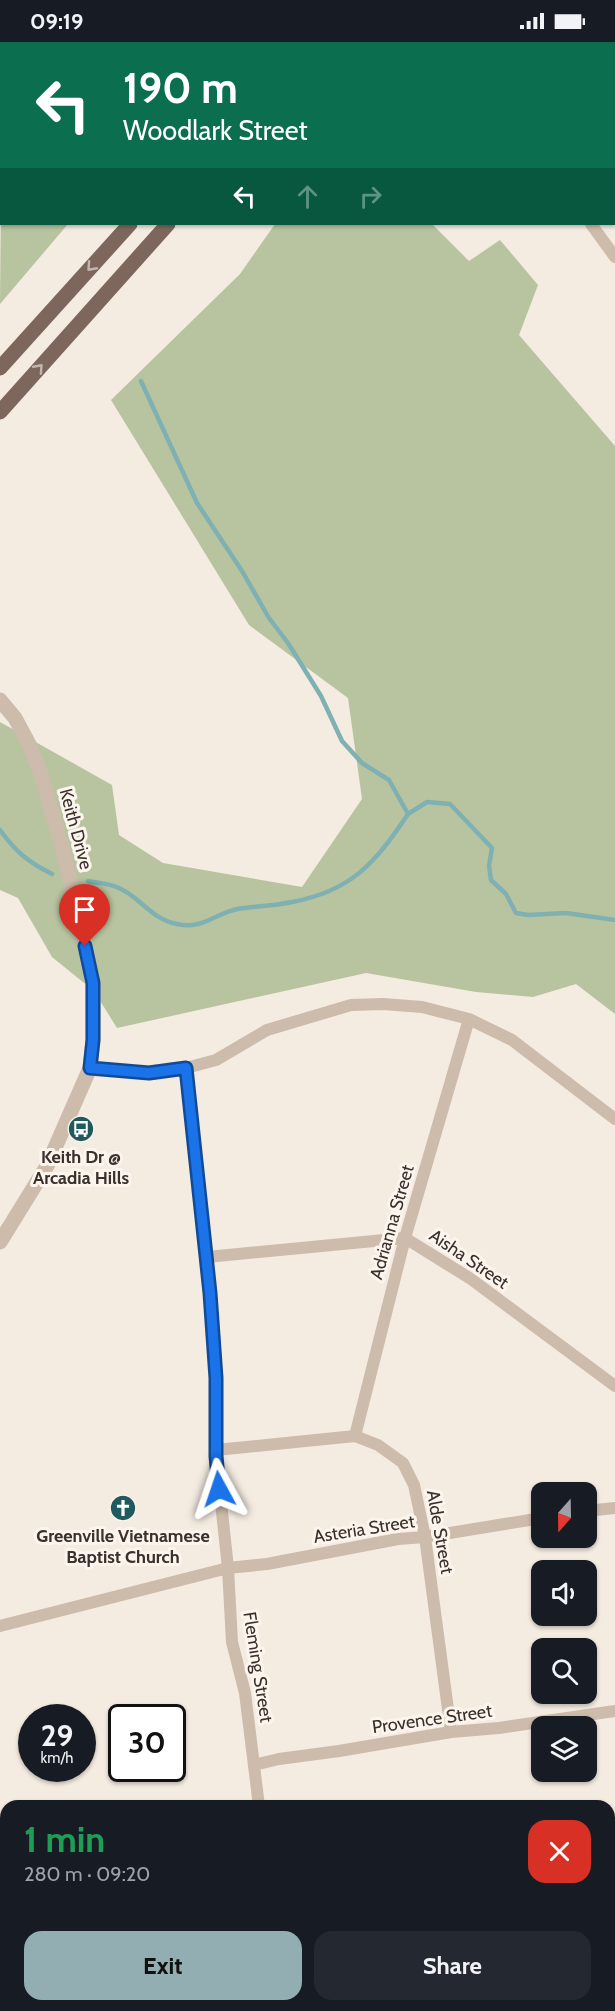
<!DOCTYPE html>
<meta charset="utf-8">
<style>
:root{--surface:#171b24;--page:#242831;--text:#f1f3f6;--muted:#9ea1a6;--accent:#92aeb2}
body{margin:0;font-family:Cabin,sans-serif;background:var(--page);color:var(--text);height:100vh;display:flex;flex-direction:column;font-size:22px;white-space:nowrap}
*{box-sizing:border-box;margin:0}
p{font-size:20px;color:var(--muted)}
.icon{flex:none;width:33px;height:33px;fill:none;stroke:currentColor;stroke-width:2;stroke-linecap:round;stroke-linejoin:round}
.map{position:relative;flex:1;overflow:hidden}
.panel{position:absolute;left:0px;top:1758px;width:615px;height:212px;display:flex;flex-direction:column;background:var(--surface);border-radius:18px 18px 0 0;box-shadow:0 2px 4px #0004}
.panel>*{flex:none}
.guide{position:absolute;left:0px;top:0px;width:615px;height:183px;box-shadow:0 2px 4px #0004;background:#0b6e4f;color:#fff;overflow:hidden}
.needle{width:39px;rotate:200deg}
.tools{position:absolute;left:531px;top:1440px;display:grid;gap:12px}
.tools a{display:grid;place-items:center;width:66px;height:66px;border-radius:12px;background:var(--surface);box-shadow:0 2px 4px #0004;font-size:30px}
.speed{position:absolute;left:18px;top:1662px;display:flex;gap:12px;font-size:30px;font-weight:700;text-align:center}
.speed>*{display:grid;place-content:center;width:78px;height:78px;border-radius:50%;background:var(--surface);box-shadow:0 2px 4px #0004;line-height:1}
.speed small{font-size:15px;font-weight:400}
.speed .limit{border:3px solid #111;border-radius:9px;background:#fff;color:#111}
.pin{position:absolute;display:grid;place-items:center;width:51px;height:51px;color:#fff;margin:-62px -26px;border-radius:50% 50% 50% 0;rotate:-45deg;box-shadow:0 0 6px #0007}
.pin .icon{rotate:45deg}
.me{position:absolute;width:66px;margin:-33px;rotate:355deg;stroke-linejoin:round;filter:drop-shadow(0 0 4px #0008)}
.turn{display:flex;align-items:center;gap:21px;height:126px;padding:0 24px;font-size:27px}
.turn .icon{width:78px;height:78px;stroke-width:2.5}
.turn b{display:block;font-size:42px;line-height:51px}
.lanes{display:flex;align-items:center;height:57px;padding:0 24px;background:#0003;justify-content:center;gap:30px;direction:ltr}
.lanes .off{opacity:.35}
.round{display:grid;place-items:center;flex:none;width:63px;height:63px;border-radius:18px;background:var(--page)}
.overview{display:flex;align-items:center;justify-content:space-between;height:102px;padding:0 24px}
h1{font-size:36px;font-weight:800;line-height:45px;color:#1e9e55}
.button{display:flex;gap:12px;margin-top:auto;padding:12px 24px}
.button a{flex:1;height:69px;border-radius:18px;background:var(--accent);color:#111;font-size:24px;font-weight:800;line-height:69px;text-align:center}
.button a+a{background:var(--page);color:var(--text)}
.status{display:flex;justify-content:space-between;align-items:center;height:42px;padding:0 30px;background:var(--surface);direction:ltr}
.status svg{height:16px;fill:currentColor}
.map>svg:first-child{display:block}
.green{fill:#b8c4a0}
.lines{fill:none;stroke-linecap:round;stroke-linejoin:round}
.stream{stroke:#7fb0b2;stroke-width:4.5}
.minor{stroke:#cdbbac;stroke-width:12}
.tertiary{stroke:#cdbbac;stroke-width:15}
.primary{stroke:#7d675c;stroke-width:15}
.motorway{stroke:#5c4a42;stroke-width:18}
.oneway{stroke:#c2b5ac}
.route-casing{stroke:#114b97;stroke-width:15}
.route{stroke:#1a73e8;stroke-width:10}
.labels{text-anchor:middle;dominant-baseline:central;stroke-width:6;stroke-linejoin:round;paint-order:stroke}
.street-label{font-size:18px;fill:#3b302b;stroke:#fbf5ee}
.poi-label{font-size:18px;font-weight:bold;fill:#3b302b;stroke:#fbf5ee}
</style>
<div class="status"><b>09:19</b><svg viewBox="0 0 49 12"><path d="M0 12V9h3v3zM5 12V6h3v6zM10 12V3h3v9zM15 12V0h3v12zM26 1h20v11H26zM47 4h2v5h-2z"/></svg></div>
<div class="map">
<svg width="615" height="1969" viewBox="0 0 615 1969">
<rect width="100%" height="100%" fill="#f4ebe1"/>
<path class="green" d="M0,0h241l-239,2 -1,154z
M1,158l1,24h66l-68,80z
M275,182h157l37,37 31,-21 38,45 -19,50 96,111v568l-39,-30 -43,13 -57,-5 -110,-19 -249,55 -23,-37 -42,-34 -34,-59 -18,-8v-168l112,63 7,50 44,28 139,24 60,-88 -14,-101 -99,-73 -138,-225 129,-126z
M615,1824v83l-6,1v-83z"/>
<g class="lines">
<path class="stream" d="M141,339l56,122 45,68 27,47 19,25 33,53 21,45 20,22 27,17 19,34 19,-12 23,2 42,44 -3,18 2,14 15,14 10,19 12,2 38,-2 49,7
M0,788c16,22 28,32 52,44
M88,839c10,2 21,2 31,7 21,9 32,31 58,36 24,6 38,-10 60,-15 18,-3 37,-3 55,-7 60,-11 84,-40 116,-88"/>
<path class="minor" d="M596,2l1,-2
M591,182l24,33
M90,1026l59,5 37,-5 30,-8 51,-30 84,-25 32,-1 39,3 47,12 43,21 103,79
M186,1026l24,225 6,86v77l12,112 4,74 13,51 14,113
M207,1215l198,-19 66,41 144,107
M355,1394l50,-198 64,-219
M216,1408l139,-14 23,9 25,18 11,22 11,52 26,195
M586,1469l29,-3
M0,1584l228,-58 39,-4 131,-25 27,-2 117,-19
M254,1723l25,-6 60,-8 112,-19 48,-4 116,-17
M0,1929l6,-2"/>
<path class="tertiary" d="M0,658l15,18 14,26 12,30 23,80 29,129v57l-3,28 -43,98 -47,76"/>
<path class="primary" d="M280,2l2,-2
M295,2l2,-2
M333,2l1,-2
M0,326l130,-144
M0,370l168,-188"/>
<path class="motorway" d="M609,1958l6,-1
M542,1969l33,-5"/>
</g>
<defs><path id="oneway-chevron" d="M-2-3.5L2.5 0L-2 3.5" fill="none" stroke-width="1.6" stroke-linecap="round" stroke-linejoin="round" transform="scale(1.5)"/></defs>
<g class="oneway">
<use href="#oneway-chevron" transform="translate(91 225) rotate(132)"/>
<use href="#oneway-chevron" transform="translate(39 326) rotate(-48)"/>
</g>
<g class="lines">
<g class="route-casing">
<path id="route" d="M85,904l8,37v57l-3,28 59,5 37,-5 24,225 6,85v78l3,33"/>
</g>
<use href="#route" class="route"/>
</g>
<defs>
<g id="bus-disc" transform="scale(1.35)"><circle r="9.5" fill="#1f5a5e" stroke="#fbf5ee"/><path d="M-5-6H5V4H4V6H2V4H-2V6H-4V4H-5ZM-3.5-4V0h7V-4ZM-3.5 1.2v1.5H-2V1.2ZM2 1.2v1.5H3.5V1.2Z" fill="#fff"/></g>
<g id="church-disc" transform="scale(1.35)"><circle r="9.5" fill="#1f5a5e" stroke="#fbf5ee"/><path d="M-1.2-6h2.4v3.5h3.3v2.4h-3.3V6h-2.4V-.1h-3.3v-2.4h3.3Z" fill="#fff"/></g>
</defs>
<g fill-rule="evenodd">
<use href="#bus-disc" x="81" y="1087"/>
<use href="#church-disc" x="123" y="1466"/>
</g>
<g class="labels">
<g class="street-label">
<text transform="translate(76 787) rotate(75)">Keith Drive</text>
<text transform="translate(392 1180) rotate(-74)">Adrianna Street</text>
<text transform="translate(469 1217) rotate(34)">Aisha Street</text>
<text transform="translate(364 1487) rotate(-9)">Asteria Street</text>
<text transform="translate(440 1490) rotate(80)">Alde Street</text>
<text transform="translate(258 1625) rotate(81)">Fleming Street</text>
<text transform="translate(432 1677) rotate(-8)">Provence Street</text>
</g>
<g class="poi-label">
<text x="81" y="1115">Keith Dr @<tspan x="81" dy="21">Arcadia Hills</tspan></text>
<text x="123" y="1494">Greenville Vietnamese<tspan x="123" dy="21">Baptist Church</tspan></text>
</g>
</g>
</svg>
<div class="tools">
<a><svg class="needle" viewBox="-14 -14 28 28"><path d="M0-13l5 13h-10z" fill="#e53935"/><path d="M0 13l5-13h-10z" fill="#9ea1a6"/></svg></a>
<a><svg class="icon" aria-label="sound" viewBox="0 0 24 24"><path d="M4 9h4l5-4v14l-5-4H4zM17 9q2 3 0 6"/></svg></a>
<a><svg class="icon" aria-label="search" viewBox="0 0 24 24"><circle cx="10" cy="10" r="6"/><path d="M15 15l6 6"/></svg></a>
<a><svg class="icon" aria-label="layers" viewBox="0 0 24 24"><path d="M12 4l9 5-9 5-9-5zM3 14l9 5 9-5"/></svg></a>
</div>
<div class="speed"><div>29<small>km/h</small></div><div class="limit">30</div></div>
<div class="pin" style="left:85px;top:904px;background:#d93025"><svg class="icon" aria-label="arrive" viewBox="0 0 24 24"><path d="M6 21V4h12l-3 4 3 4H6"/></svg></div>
<svg class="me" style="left:219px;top:1447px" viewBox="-20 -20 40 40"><path d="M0-17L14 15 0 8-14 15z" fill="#1a73e8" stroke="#fff" stroke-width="4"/></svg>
<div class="guide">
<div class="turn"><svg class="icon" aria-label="left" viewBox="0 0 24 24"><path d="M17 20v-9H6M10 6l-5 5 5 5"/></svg><div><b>190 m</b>Woodlark Street</div></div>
<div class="lanes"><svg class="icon" aria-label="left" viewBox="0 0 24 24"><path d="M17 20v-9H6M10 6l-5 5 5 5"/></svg><svg class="icon off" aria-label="ahead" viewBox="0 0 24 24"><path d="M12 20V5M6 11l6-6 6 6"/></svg><svg class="icon off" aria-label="right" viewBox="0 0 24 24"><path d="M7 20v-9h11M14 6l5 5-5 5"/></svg></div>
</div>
<section class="panel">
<div class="overview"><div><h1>1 min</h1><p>280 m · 09:20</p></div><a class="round" style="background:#d93025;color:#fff"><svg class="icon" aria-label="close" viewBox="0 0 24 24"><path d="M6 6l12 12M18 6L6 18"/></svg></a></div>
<div class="button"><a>Exit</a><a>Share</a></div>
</section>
</div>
